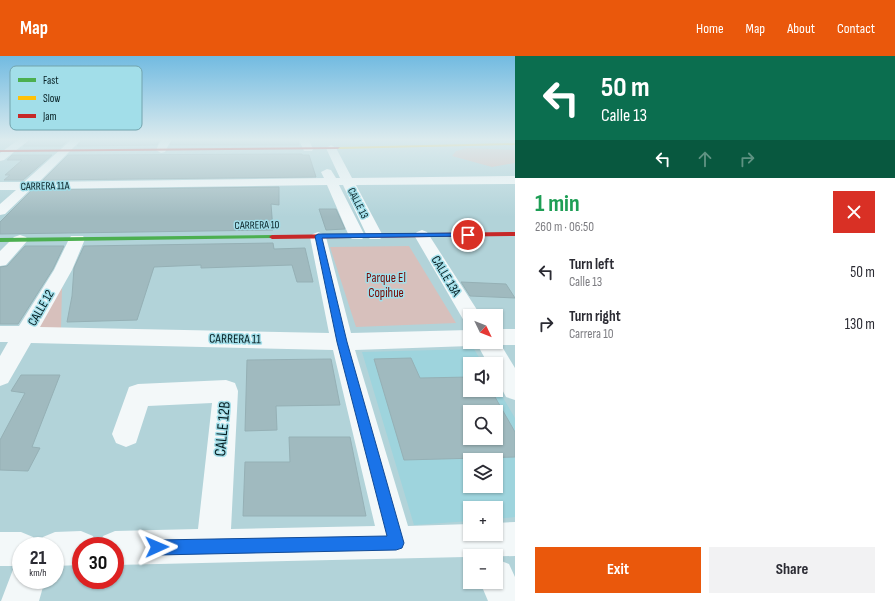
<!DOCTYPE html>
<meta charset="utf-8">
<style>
:root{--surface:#fff;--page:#f2f2f3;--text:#2b2b33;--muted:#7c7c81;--accent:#ea580c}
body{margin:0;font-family:"Sofia Sans Condensed",sans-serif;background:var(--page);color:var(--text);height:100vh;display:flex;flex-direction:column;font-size:15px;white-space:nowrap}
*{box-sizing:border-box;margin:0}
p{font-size:13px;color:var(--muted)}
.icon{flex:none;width:22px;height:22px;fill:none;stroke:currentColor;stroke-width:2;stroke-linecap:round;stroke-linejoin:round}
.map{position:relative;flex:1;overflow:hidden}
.side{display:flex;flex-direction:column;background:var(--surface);width:380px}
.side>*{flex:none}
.guide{background:#0b6e4f;color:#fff;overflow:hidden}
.needle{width:26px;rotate:133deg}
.controls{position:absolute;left:463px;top:253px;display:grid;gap:8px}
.controls a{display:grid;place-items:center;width:40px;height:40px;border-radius:0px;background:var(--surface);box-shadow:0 1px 3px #0004;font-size:20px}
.speed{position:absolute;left:12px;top:481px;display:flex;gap:8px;font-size:20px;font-weight:700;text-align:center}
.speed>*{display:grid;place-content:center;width:52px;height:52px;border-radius:50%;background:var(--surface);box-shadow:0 1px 3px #0004;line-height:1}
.speed small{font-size:10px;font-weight:400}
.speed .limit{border:6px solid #d22;background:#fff;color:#111}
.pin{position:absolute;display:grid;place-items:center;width:34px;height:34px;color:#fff;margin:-17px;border:2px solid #fff;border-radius:50%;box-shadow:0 1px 4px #0007}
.me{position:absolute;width:44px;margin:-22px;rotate:89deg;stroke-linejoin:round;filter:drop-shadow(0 0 3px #0008)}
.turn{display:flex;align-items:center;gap:14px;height:84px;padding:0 20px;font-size:18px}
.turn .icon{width:52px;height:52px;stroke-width:2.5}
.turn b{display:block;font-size:28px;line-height:34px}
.lanes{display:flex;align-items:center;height:38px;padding:0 20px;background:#0003;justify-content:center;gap:20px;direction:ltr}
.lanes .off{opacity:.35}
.round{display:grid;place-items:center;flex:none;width:42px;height:42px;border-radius:0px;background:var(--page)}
.head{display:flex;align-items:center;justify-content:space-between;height:68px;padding:0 20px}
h1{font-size:24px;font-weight:700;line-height:30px;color:#1e9e55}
.primary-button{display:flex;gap:8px;margin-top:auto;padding:8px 20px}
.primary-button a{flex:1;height:46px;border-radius:0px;background:var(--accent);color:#fff;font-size:16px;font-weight:700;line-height:46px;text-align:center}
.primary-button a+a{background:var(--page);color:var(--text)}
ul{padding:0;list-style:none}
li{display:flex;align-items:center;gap:12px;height:52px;padding:0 20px}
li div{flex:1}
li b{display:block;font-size:15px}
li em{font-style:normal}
header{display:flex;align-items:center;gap:24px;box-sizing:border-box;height:56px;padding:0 20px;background:var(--accent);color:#fff}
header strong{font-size:19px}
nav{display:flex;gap:22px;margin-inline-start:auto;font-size:14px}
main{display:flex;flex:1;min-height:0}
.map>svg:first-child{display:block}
.built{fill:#9ed4dd;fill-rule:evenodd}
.green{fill:#d7c0bc}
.building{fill:#a0babf;stroke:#95b0b5;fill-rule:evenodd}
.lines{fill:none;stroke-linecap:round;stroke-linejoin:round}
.street{fill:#f3f8f9;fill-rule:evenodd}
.fast{fill:#4caf50;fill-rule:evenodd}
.slow{fill:#ffc107;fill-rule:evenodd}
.jam{fill:#c62828;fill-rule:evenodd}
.route{fill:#1a73e8;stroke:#114b97}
.labels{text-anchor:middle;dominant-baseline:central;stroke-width:3;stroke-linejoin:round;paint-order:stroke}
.far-street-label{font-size:11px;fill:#041c20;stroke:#a2dee9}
.street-label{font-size:13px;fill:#041c20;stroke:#a2dee9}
.park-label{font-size:13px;fill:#770803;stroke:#a2dee9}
.near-street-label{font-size:16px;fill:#041c20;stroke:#a2dee9}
.key{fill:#a2dee9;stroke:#73a4ad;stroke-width:1}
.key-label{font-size:11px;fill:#041c20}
</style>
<header>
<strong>Map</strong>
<nav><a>Home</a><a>Map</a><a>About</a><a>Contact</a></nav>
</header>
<main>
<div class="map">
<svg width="515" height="545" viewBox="0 0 515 545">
<rect width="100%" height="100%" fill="#b2d3d9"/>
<path class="built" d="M474,293l9,15h-13v26h26v-4l19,32v99l-19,2v-11h-26v13l-56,4 -52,-173zM470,356h26v26h-26zM470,404h26v26h-26z"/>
<path class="green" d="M467,92l48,2v13l-23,4 -40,-11 4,-5z
M409,190l47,77 -100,4 -26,-80z
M62,231l-1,43h-27z"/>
<path class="building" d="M30,84h38l-6,6h-39z
M82,84h77l-2,5 -80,1z
M172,84h126l1,5h-129z
M302,98v1h7l7,22 -273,3 25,-25z
M12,99h40l-29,25h-19l6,-5h-5l17,-15h-15z
M279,131v18l-8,-1 2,26 -273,4v-12l32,-32z
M319,153h17l9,20 -19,1z
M273,187l1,6 31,-1 8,34h-16l-5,-17 -91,3v-3l-47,2 -17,53 -70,2 5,-26 2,-28 10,-22z
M25,190h39l-11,23 -35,55h-18v-57l7,-1z
M461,226l45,2 9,14 -45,-2z
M411,302l9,20 50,-1v13h21l24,42v25l-111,3 -30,-101zM470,356h26v26h-26z
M331,303l9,46 -64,1 1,24 -32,1 2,-71z
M21,319h39l-28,72 8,1 -12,23 -28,-1v-30l25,-47 -14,-2z
M289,381h61l16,79h-123l2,-54h45z"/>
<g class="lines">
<path class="street" d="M18,84h11l-25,20 -4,1v-8z
M71,84h10l-42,42 285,-4 -3,-6 6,-3 4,1 5,8h4l-14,-30 5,-3 5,3 16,30 163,-2v8l-159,1 27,51 -3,3h-10l-3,-3 -24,-51h-4l26,51 -3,3h-10l-3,-3 -22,-51 -296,4 -26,25 -5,1v-11l16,-14h-16v-8h24z
M161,84h10l-6,12 -4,1 -5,-3z
M299,84h10l4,9 -1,2h-8z
M422,174l5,2 54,84h-11v7l-6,-2 -50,-86 3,-3z
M318,176l5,2 3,3 25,96 119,-3v12h26v-13h19v16h-14l14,23v32l-9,-3 -10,-19v-14h-8l-11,-20 -7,2 -115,4 53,176 62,-2v10h26v-11l19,-1v34l-400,9v-19h-16l4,-10 12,-5 83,-2 14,-126 -64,3 -12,37 -10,4 -10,-4 -4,-9 17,-47 9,-3 88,-4 9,3 3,8 -7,138 144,-3 -42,-176 -302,-7 -23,40 -8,3v-30l8,-14h-8v-16h19l35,-56 15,-31 2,-3h12l2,3 -13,31 -32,57 289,6 -19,-96 3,-3z
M20,179l6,2 2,3 -22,25 -6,1v-15l14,-14z
M81,475l12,5 4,10h-16v19l-26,1v-20h-16l4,-9 12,-5z
M0,476h21l12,5 4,9h-16v34h24l-6,21h-38l13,-34 3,-1h-17z
M496,503l13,5 6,13v24h-27l-8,-19h16z"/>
<path class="fast" d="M272,179l3,2 -1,1 -274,4v-4z"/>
<path class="slow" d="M515,87v2l-177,4 -2,-1 2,-1z"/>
<path class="jam" d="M340,91l-2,2 -338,3v-2z
M515,176v4l-243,3 -3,-2 3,-2z"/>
</g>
<linearGradient id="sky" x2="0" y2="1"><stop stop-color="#72bbe1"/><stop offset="0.52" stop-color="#dcebee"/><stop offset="1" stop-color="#dcebee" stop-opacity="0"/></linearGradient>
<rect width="515" height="161" fill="url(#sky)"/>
<path class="route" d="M468,177l3,1v2l-149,2 25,104 57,201 -2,5 -6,2 -239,5 -5,-2 -2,-6 2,-5 5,-2 230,-4 -50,-194 -22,-106 3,-2z"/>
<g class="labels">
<g class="far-street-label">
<text transform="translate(45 130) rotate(-1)">CARRERA 11A</text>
<text transform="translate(358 147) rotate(63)">CALLE 13</text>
<text transform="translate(257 169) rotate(-1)">CARRERA 10</text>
</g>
<g class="street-label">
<text transform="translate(446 220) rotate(59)">CALLE 13A</text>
<text transform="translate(41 252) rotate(-60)">CALLE 12</text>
<text transform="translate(235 283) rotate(1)">CARRERA 11</text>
</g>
<g class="park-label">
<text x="386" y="222">Parque El<tspan x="386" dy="15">Copihue</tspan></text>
</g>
<g class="near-street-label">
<text transform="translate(223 373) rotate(-85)">CALLE 12B</text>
</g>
</g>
<rect x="10" y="10" width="132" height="64" rx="6" class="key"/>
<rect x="18" y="22" width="18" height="4" fill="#4caf50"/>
<rect x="18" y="40" width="18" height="4" fill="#ffc107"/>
<rect x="18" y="58" width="18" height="4" fill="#c62828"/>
<g class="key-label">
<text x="43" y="28">Fast</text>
<text x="43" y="46">Slow</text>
<text x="43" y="64">Jam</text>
</g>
</svg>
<div class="controls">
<a><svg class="needle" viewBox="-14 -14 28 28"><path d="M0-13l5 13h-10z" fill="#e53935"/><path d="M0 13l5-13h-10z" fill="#7c7c81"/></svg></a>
<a><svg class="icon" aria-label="sound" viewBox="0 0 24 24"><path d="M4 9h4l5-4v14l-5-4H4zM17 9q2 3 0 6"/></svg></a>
<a><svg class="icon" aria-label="search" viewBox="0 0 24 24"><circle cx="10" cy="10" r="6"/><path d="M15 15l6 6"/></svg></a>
<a><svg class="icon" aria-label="layers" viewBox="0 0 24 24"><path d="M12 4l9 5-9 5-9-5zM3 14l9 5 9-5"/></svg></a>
<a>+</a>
<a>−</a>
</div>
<div class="speed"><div>21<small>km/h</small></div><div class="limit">30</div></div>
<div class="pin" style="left:468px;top:179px;background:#d93025"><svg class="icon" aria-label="arrive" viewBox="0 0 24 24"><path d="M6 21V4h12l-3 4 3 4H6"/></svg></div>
<svg class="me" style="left:157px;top:491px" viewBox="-20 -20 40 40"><path d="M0-17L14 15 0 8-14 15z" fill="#1a73e8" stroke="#fff" stroke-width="4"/></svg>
</div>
<section class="side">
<div class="guide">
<div class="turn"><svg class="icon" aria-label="left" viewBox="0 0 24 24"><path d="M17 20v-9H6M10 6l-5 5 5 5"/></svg><div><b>50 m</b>Calle 13</div></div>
<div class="lanes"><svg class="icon" aria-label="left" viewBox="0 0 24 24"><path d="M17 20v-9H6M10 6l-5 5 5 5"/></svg><svg class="icon off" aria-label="ahead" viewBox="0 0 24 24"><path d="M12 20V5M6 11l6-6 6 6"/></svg><svg class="icon off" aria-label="right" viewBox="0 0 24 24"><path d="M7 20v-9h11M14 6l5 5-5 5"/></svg></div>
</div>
<div class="head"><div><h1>1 min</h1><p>260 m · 06:50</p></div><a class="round" style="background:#d93025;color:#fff"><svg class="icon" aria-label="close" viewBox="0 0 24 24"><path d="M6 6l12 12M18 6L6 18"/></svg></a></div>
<ul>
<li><svg class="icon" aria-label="left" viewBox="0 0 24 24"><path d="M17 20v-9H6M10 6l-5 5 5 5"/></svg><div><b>Turn left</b><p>Calle 13</p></div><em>50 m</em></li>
<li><svg class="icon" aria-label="right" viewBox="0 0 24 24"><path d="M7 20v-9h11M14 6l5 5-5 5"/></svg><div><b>Turn right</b><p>Carrera 10</p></div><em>130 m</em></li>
</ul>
<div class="primary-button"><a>Exit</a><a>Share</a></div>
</section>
</main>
